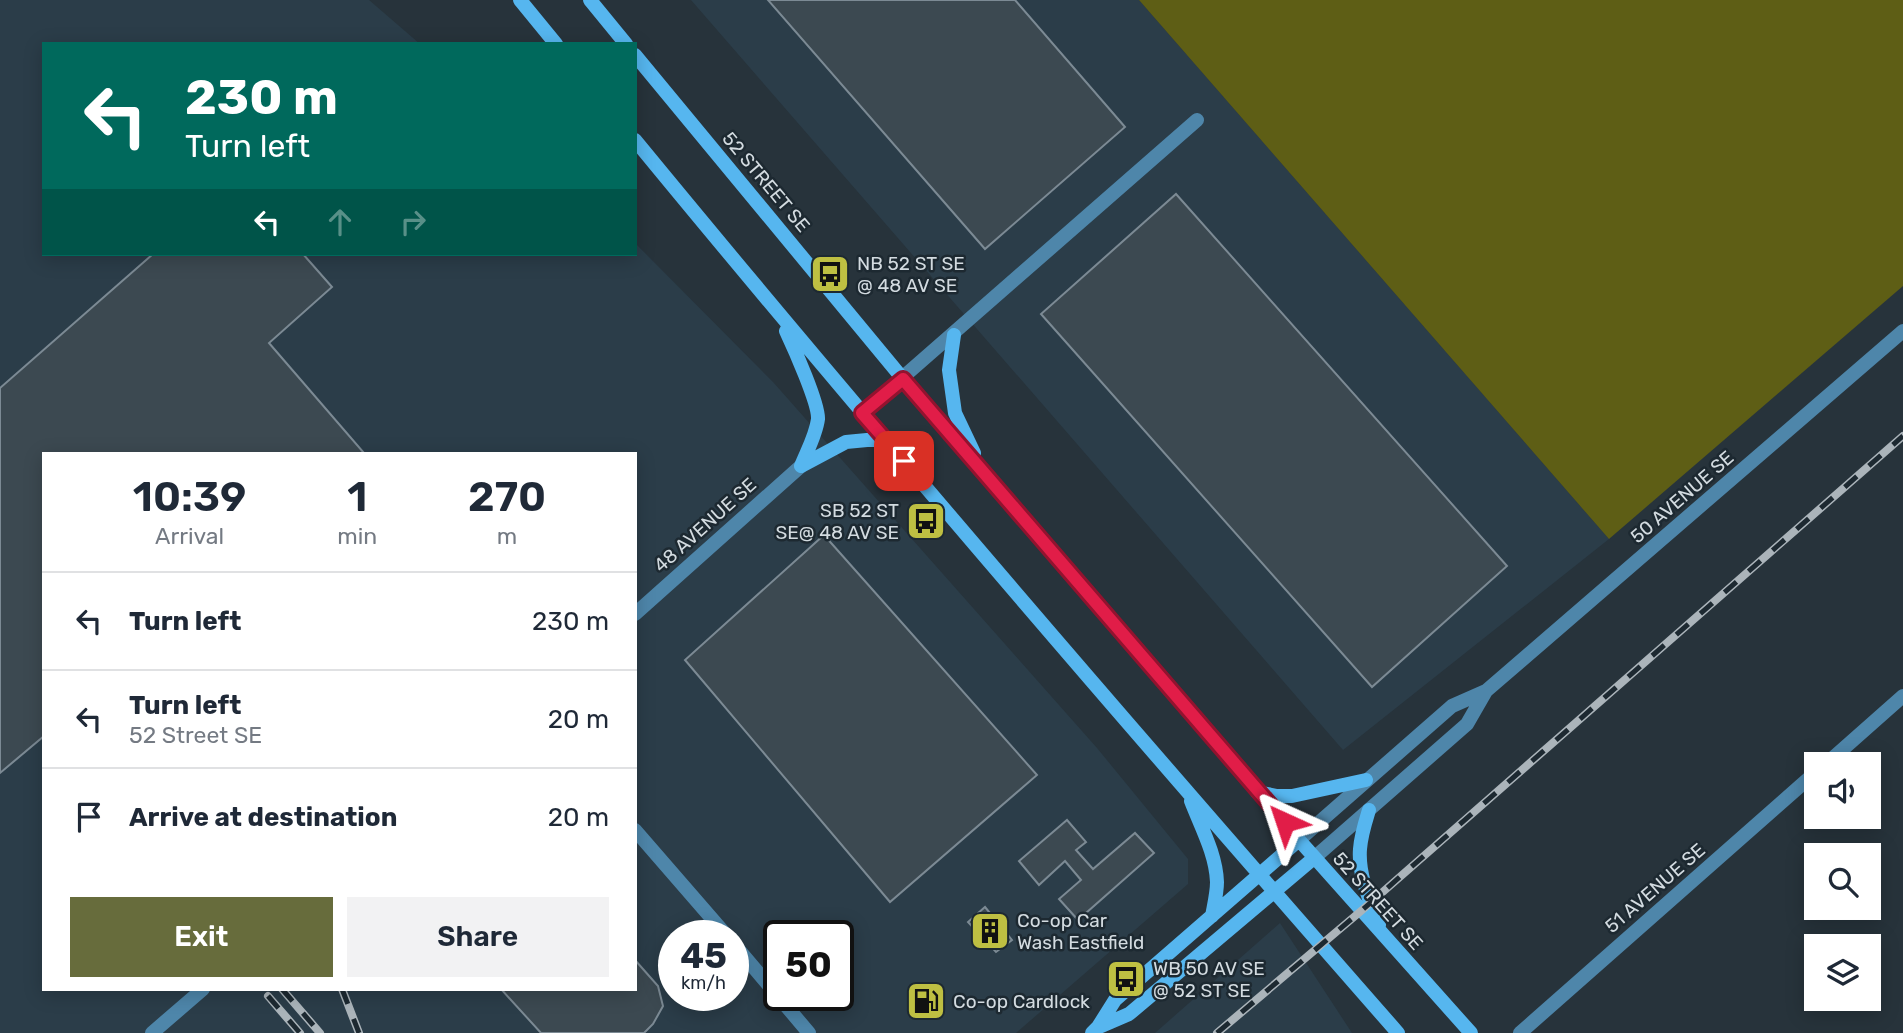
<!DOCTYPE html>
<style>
:root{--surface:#fff;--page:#f2f2f3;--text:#1f2937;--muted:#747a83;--line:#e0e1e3;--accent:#676c3c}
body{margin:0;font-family:Rubik,sans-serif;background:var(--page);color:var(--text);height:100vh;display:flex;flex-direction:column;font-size:26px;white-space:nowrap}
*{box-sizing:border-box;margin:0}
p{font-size:23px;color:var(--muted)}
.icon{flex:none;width:38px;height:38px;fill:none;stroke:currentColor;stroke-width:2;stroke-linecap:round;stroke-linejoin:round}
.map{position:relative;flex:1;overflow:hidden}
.sheet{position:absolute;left:42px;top:452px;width:595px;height:539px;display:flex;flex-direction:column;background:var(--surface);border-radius:0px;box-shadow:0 4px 18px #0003}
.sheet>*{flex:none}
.guide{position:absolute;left:42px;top:42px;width:595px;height:214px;border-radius:0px;box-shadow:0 4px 18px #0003;background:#00695c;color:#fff;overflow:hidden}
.fabs{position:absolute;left:1804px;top:752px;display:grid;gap:14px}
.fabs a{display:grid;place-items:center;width:77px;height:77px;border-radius:0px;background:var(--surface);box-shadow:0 4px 18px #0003;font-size:35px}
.speed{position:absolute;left:658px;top:920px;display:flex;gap:14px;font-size:35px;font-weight:700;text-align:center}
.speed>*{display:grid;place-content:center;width:91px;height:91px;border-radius:50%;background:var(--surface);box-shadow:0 4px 18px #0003;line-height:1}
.speed small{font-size:18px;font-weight:400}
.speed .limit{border:4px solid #111;border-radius:10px;background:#fff;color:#111}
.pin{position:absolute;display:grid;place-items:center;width:60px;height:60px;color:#fff;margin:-30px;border-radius:14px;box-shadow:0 4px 10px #0006}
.me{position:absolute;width:77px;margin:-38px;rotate:318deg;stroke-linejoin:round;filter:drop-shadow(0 0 5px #0008)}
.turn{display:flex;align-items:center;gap:24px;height:147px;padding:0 28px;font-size:32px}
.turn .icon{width:91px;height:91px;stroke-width:2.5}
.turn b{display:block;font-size:49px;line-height:60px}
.lanes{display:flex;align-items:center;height:66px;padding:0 28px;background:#0003;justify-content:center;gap:35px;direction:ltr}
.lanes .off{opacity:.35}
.eta{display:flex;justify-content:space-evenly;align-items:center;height:119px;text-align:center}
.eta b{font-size:42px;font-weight:600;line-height:49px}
.primary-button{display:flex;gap:14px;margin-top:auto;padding:14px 28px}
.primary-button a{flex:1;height:80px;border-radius:0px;background:var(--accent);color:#fff;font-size:28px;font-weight:600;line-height:80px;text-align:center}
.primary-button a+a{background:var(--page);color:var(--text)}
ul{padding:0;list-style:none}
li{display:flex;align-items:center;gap:21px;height:98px;padding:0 28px;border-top:2px solid var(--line)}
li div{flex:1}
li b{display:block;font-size:26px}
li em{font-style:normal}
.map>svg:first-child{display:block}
.built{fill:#2b3d49;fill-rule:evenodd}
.green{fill:#5e5e15}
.building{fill:#3c4951;stroke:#7c8a94;stroke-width:2}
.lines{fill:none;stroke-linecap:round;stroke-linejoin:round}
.street{stroke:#4e86aa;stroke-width:14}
.secondary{stroke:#56b6ef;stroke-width:14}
.rail-casing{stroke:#abb4ba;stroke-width:8}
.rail{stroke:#1d2931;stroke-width:5;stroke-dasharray:16;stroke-linecap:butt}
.route-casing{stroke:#92132f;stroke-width:18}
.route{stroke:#e11d48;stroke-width:12}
.labels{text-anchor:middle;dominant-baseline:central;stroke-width:5;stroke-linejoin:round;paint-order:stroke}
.street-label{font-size:19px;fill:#d3dbe0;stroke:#1d2931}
.poi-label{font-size:19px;fill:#d3dbe0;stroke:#1d2931;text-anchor:start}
</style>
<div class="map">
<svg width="1903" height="1033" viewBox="0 0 1903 1033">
<rect width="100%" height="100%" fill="#27333b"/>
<path class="built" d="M0,0h369l51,44h-376v210h591v-11l138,139 324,366 91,111v25l-172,149h-1016zM44,453h591v536h-591zM674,936h59v60h-59zM779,936h59v60h-59z
M691,0h448l470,539 -266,211z
M1280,923l72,110h-197z"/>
<path class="green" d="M1139,0h764v286l-294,253z"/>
<path class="building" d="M768,0h247l110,127 -140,122z
M1176,194l331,372 -135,121 -331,-373z
M153,254h150l29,33 -63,56 95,110h-320v283l-44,37v-385z
M824,535l213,240 -147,127 -205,-242z
M1067,820l19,22 -10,8 17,19 42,-36 19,20 -76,67 -19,-21 22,-19 -16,-19 -26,24 -20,-24z
M985,907l27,33 -16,12 -28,-30z
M635,960l23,26 5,20 -10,18 -9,9h-103l-40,-44h134z"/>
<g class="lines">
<path class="street" d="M862,413l335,-293
M635,614l166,-148
M1825,765l78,-69
M635,830l92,106
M1299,840l153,-134 34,-15 417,-360
M1314,858l153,-134 19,-33
M733,943l76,90
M152,1033l51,-44
M1520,1033l296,-261"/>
<path class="secondary" d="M520,0l36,44
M590,0l36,44
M635,55l268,324 396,461 172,193
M635,140c249,303 505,599 763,893
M786,331c8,17 33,73 32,88 -2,16 -11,32 -17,47
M954,335l-5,35 6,43 19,40
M801,466l45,-24 21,-2h19
M1257,792l20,4h15l74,-16
M1191,801c10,26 25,53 26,81 0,11 -3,23 -5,34
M1369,810c-4,13 -8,25 -9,39 -2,26 10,52 19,76
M1099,1027l30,-13 185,-156
M1092,1033l6,-6 17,-27 184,-160"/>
<g class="rail-casing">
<path id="rail" d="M282,989l38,44
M342,989l17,44
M268,996l32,37
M1217,1033l144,-122 542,-475"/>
</g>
<use href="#rail" class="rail"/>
</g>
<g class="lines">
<g class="route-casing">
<path id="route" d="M904,461l-42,-48 41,-34 382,443"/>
</g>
<use href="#route" class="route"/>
</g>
<defs>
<g id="bus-square" transform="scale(2.0125)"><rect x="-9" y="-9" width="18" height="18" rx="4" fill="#bebf42" stroke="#1d2931"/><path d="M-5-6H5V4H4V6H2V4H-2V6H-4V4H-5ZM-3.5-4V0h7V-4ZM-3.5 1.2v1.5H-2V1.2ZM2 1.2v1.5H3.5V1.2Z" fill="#111"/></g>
<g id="building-square" transform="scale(2.0125)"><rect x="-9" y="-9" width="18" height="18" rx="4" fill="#bebf42" stroke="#1d2931"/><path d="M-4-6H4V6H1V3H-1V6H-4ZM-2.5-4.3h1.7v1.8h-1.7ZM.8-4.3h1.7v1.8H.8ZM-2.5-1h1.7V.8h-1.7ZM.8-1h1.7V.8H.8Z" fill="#111"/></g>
<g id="fuel-square" transform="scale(2.0125)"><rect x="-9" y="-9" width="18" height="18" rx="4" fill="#bebf42" stroke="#1d2931"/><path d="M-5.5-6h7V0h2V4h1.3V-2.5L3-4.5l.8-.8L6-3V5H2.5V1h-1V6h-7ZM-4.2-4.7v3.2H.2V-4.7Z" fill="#111"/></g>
</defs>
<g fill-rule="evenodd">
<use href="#bus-square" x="830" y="274"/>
<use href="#bus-square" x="926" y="521"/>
<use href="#building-square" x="990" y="931"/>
<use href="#bus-square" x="1126" y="979"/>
<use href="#fuel-square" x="926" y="1001"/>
</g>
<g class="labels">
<g class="street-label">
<text transform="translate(766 182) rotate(50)">52 STREET SE</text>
<text transform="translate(1682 497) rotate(-41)">50 AVENUE SE</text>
<text transform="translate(705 525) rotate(-42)">48 AVENUE SE</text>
<text transform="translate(1655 888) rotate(-41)">51 AVENUE SE</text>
<text transform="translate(1378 901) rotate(48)">52 STREET SE</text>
</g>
<g class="poi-label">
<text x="857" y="263">NB 52 ST SE<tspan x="857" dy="22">@ 48 AV SE</tspan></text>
<text x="899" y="510" text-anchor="end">SB 52 ST<tspan x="899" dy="22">SE@ 48 AV SE</tspan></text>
<text x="1017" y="920">Co-op Car<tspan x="1017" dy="22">Wash Eastfield</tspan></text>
<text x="1153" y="968">WB 50 AV SE<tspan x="1153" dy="22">@ 52 ST SE</tspan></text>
<text x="953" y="1001">Co-op Cardlock</text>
</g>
</g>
</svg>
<div class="fabs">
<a><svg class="icon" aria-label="sound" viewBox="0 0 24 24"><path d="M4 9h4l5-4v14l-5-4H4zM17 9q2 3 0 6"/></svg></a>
<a><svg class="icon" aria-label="search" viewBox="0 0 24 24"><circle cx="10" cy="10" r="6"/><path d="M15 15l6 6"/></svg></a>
<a><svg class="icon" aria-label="layers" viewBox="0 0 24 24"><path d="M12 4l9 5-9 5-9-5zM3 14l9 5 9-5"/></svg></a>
</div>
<div class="speed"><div>45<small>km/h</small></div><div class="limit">50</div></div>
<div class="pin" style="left:904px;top:461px;background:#d93025"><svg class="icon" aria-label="arrive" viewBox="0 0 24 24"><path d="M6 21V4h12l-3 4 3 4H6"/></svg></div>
<svg class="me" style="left:1285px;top:822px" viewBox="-20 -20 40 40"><path d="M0-17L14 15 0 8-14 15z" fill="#e11d48" stroke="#fff" stroke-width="4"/></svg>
<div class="guide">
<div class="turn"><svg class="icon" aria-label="left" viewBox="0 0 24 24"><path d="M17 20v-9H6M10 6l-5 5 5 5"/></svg><div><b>230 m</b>Turn left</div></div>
<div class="lanes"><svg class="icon" aria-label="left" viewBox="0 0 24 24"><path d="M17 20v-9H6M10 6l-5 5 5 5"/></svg><svg class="icon off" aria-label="ahead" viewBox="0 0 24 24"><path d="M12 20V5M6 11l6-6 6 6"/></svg><svg class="icon off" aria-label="right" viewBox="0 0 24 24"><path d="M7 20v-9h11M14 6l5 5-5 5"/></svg></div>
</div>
<section class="sheet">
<div class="eta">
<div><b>10:39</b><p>Arrival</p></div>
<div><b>1</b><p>min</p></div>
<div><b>270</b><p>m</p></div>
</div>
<ul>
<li><svg class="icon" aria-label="left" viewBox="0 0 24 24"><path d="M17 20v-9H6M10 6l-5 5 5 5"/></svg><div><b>Turn left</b></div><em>230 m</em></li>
<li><svg class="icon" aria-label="left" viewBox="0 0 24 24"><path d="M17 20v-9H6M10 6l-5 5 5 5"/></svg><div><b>Turn left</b><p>52 Street SE</p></div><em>20 m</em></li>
<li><svg class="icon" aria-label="arrive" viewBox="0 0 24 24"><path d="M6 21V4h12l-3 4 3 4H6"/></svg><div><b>Arrive at destination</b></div><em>20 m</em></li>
</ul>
<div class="primary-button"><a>Exit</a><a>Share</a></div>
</section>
</div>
